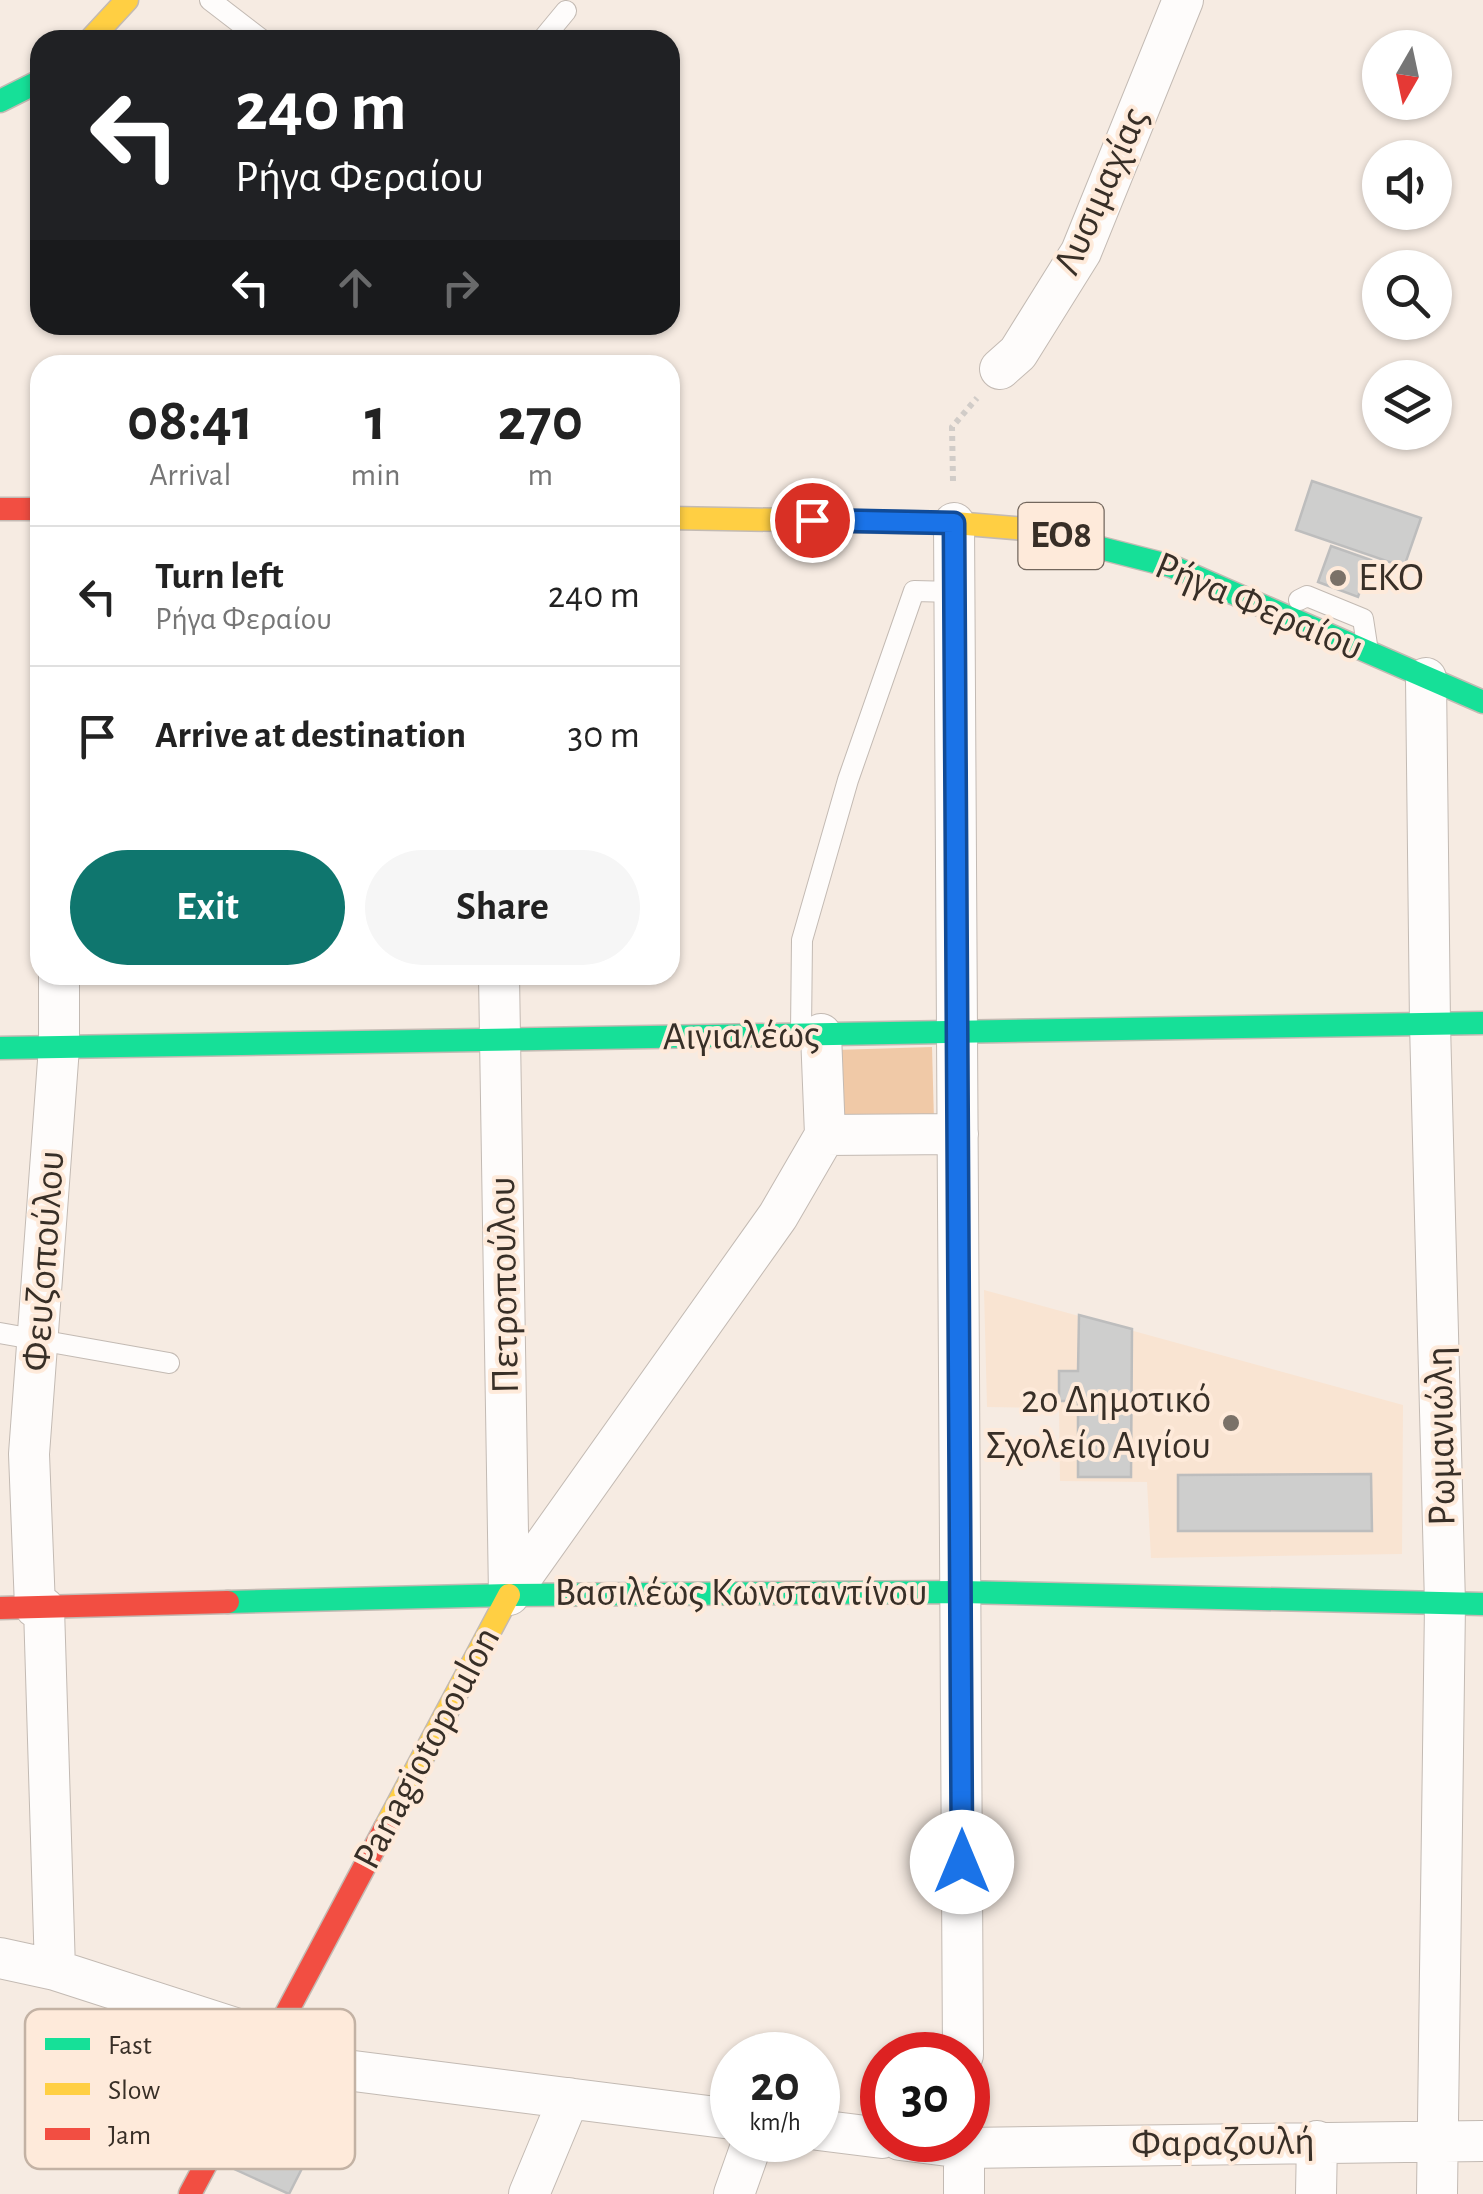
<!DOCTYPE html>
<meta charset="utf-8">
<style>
:root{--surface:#fff;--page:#f6f6f6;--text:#222;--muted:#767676;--line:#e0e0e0;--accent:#0f766e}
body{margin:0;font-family:"Alegreya Sans",sans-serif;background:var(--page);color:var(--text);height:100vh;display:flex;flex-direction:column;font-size:38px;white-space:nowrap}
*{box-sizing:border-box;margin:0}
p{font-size:32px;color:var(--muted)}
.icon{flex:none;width:55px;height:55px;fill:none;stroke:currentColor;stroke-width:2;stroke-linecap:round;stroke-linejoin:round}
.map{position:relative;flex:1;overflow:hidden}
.sheet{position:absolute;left:30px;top:355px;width:650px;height:630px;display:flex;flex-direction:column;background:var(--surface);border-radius:30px;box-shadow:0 2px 8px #0004}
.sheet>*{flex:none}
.guide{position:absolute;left:30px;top:30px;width:650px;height:305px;border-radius:30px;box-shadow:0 2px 8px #0004;background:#202124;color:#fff;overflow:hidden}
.needle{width:65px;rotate:189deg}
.fabs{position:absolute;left:1362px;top:30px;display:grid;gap:20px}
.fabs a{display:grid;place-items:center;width:90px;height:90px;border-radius:50%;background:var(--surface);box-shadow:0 2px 8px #0004;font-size:50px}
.speed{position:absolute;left:710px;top:2032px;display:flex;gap:20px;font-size:50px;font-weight:700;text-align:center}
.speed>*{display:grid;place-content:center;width:130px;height:130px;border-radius:50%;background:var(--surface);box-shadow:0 2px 8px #0004;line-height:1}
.speed small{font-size:25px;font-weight:400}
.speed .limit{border:15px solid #d22;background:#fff;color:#111}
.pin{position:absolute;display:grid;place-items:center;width:85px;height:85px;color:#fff;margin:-42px;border:5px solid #fff;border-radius:50%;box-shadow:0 2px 10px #0007}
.me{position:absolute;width:110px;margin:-55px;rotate:0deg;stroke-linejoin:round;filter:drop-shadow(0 0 8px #0008)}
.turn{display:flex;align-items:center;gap:35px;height:210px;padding:0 40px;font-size:45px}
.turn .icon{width:130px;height:130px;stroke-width:2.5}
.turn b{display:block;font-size:70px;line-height:85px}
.lanes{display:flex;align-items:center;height:95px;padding:0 40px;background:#0003;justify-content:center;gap:50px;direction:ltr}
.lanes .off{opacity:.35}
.eta{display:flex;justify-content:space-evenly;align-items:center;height:170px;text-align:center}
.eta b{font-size:60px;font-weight:700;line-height:70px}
.action{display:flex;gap:20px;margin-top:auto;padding:20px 40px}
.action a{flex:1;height:115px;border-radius:60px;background:var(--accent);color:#fff;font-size:40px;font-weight:700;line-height:115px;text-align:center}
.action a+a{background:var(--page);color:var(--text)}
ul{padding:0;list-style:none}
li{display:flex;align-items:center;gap:30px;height:140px;padding:0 40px;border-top:2px solid var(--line)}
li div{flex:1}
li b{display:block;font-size:38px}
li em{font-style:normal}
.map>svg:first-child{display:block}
.built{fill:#f9e4d2}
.green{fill:#f0c9a7}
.building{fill:#cececd;stroke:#bdbdbd;stroke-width:2.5}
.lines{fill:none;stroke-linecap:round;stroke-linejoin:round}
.lane-casing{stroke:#c3bab3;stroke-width:22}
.street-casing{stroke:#c3bab3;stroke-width:42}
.fast-casing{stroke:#c3bab3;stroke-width:25}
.slow-casing{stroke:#c3bab3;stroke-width:25}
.jam-casing{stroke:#c3bab3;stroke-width:25}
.path{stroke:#d1ccc8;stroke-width:6;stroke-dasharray:5 5;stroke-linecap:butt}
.lane{stroke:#fefcfb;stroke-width:20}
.street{stroke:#fefcfb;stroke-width:40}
.fast{stroke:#16e098;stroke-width:22}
.slow{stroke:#ffcf43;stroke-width:22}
.jam{stroke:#f24e42;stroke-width:22}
.route-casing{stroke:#114b97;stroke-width:25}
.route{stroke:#1a73e8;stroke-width:18}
.poi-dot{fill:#7a7168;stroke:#feeada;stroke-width:4}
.labels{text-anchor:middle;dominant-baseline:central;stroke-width:8;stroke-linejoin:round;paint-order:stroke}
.shield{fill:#feeada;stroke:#73675d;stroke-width:2.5}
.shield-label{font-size:38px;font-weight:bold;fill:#382f27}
.street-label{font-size:40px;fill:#382f27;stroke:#feeada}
.poi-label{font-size:40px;fill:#382f27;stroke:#feeada;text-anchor:start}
.key{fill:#feeada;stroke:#c3b2a4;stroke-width:2.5}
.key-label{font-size:28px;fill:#382f27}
</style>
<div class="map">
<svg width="1483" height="2194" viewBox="0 0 1483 2194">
<rect width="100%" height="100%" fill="#f6ebe2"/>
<path class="built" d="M984,1290l419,115 -1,149 -251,4 -4,-76 -87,-1 -1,-73 -72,-1z"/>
<path class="green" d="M932,1047l2,74 -97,2 -2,-73z"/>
<path class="building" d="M1312,481l109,37 -17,49 -108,-37z
M1331,546l40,14 -13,37 -40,-15z
M1079,1315l53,14 -1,148h-53v-76h-19v-30h19z
M1371,1474l1,57h-194v-56z
M262,2088l64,33 -37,73 -66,-30z"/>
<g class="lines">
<g class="lane-casing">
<path id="lane" d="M210,0l52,40
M542,40l24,-29
M1299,600l8,-4 56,23 4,26
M801,1031l1,-91 46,-160 66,-189 41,1
M0,1333l169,30"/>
</g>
<g class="street-casing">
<path id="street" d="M1000,369l18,-16 63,-101 102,-252
M954,523l9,1532
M1426,678l4,346 15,580 -8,590
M499,975l10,620
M821,1034l4,101
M509,1595l269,-379 47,-81 133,-1
M35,1607l-6,-153 30,-407v-72
M44,1608l11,362
M0,1958l55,12 217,70
M265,2053l73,16 394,50
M818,2130l64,8
M900,2140l64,8 519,-7
M964,2140v54
M529,2194l40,-96
M734,2194l19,-54
M1316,2194l1,-53"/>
</g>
<g class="fast-casing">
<path id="fast" d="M0,101l40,-20
M1026,529l145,37 312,136
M0,1048l1483,-25
M228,1602l281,-7 452,-3 522,12"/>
</g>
<g class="slow-casing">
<path id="slow" d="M90,40l37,-40
M670,518l284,5 72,6
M385,1828l124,-233"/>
</g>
<g class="jam-casing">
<path id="jam" d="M0,509h40
M0,1608l228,-6
M190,2194l195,-366"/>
</g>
<path class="path" d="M953,481l-1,-54 25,-29"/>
<use href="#lane" class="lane"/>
<use href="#street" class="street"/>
<use href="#fast" class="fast"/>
<use href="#slow" class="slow"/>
<use href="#jam" class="jam"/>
</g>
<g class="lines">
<g class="route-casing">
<path id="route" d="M812,520l142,3 8,1339"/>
</g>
<use href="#route" class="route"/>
</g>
<g class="poi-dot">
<circle cx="1338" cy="578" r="10"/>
<circle cx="1231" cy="1423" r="10"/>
</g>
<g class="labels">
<rect class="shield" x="1018.5" y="503" width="85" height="66" rx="8"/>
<g class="shield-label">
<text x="1061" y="536">ΕΟ8</text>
</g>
<g class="street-label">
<text transform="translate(1101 191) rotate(-66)">Λυσιμαχίας</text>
<text transform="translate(1259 607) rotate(23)">Ρήγα Φεραίου</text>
<text transform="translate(741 1036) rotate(-1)">Αιγιαλέως</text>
<text transform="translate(44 1261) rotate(-86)">Φευζοπούλου</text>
<text transform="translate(504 1285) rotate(-91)">Πετροπούλου</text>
<text transform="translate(1441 1436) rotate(-91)">Ρωμανιώλη</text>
<text x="741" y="1593">Βασιλέως Κωνσταντίνου</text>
<text transform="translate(427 1748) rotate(-62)">Panagiotopoulon</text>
<text transform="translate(1223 2143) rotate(-1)">Φαραζουλή</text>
</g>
<g class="poi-label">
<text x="1358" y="578">EKO</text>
<text x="1211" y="1400" text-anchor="end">2ο Δημοτικό<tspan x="1211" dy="46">Σχολείο Αιγίου</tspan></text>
</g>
</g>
<rect x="25" y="2009" width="330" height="160" rx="15" class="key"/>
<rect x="45" y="2038" width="45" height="12" fill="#16e098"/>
<rect x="45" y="2083" width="45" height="12" fill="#ffcf43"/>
<rect x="45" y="2128" width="45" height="12" fill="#f24e42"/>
<g class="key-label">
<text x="108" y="2054">Fast</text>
<text x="108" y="2099">Slow</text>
<text x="108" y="2144">Jam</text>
</g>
</svg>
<div class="fabs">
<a><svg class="needle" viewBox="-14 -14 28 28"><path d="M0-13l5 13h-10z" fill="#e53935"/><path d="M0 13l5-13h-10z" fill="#767676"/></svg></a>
<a><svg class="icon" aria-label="sound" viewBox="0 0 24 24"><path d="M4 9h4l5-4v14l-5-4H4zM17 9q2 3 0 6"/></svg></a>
<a><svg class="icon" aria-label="search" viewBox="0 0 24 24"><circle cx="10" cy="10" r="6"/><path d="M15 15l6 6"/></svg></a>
<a><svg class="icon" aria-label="layers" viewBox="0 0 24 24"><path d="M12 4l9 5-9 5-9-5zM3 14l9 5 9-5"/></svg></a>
</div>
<div class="speed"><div>20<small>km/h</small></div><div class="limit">30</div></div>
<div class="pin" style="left:812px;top:520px;background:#d93025"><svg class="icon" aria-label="arrive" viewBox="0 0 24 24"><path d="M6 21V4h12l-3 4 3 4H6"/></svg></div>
<svg class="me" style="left:962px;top:1862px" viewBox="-20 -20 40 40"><circle r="19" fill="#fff"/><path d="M0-13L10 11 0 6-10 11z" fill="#1a73e8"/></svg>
<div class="guide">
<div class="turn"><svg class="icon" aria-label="left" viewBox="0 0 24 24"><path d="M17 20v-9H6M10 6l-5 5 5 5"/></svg><div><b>240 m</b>Ρήγα Φεραίου</div></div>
<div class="lanes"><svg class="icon" aria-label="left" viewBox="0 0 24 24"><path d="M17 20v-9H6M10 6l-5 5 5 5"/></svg><svg class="icon off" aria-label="ahead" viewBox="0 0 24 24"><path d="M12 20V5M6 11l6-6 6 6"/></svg><svg class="icon off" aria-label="right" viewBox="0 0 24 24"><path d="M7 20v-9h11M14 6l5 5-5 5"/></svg></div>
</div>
<section class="sheet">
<div class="eta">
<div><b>08:41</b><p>Arrival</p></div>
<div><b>1</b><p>min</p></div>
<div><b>270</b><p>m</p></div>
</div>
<ul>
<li><svg class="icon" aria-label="left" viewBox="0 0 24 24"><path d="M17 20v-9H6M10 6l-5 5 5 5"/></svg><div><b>Turn left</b><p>Ρήγα Φεραίου</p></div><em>240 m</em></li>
<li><svg class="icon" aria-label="arrive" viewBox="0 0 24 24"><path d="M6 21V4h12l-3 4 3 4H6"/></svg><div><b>Arrive at destination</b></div><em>30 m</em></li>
</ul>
<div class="action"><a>Exit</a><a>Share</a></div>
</section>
</div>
